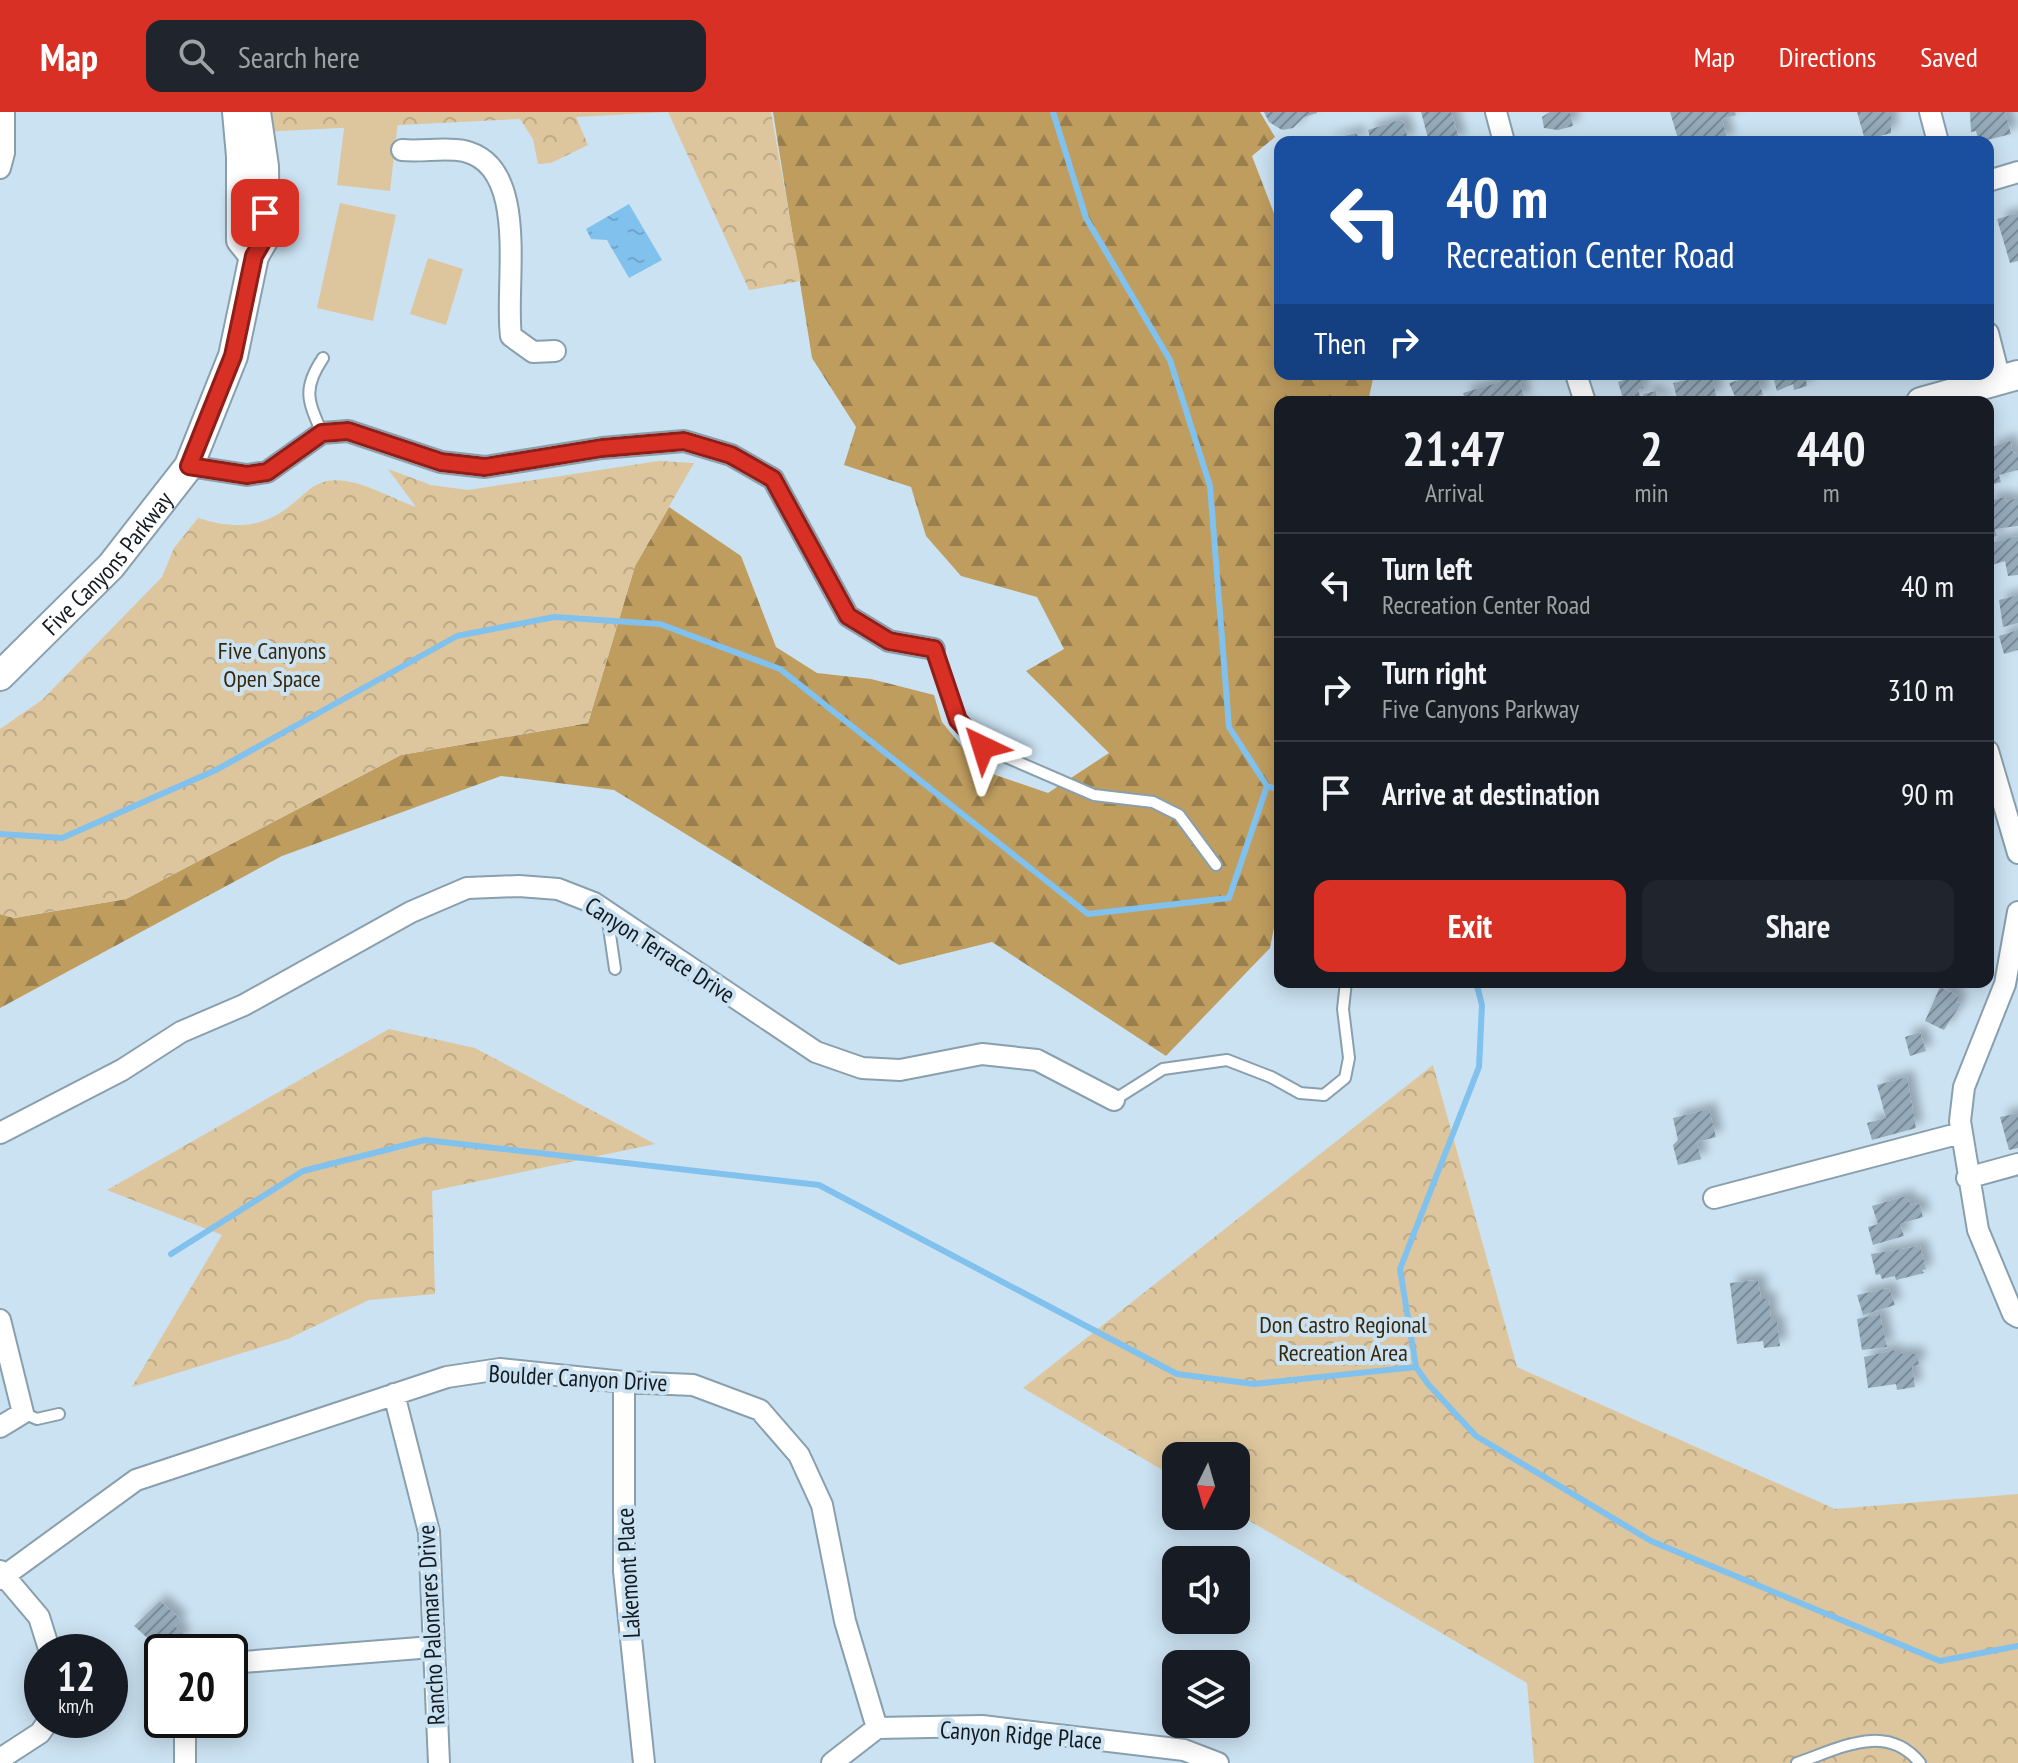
<!DOCTYPE html>
<style>
:root{--surface:#171b24;--page:#20242c;--text:#f1f3f6;--muted:#9ea1a6;--line:#363941;--accent:#d93025}
body{margin:0;font-family:"PT Sans Narrow",sans-serif;background:var(--page);color:var(--text);height:100vh;display:flex;flex-direction:column;font-size:30px;white-space:nowrap}
*{box-sizing:border-box;margin:0}
p{font-size:26px;color:var(--muted)}
.icon{flex:none;width:44px;height:44px;fill:none;stroke:currentColor;stroke-width:2;stroke-linecap:round;stroke-linejoin:round}
.map{position:relative;flex:1;overflow:hidden}
.drawer{position:absolute;left:1274px;top:284px;width:720px;height:592px;display:flex;flex-direction:column;background:var(--surface);border-radius:16px;box-shadow:0 4px 20px #0003}
.drawer>*{flex:none}
.hud{position:absolute;left:1274px;top:24px;width:720px;height:244px;border-radius:16px;box-shadow:0 4px 20px #0003;background:#1a4fa0;color:#fff;overflow:hidden}
.needle{width:52px;rotate:185deg}
.buttons{position:absolute;left:1162px;top:1330px;display:grid;gap:16px}
.buttons a{display:grid;place-items:center;width:88px;height:88px;border-radius:16px;background:var(--surface);box-shadow:0 4px 20px #0003;font-size:40px}
.speed{position:absolute;left:24px;top:1522px;display:flex;gap:16px;font-size:40px;font-weight:700;text-align:center}
.speed>*{display:grid;place-content:center;width:104px;height:104px;border-radius:50%;background:var(--surface);box-shadow:0 4px 20px #0003;line-height:1}
.speed small{font-size:20px;font-weight:400}
.speed .limit{border:4px solid #111;border-radius:12px;background:#fff;color:#111}
.pin{position:absolute;display:grid;place-items:center;width:68px;height:68px;color:#fff;margin:-34px;border-radius:16px;box-shadow:0 4px 12px #0006}
.me{position:absolute;width:88px;margin:-44px;rotate:319deg;stroke-linejoin:round;filter:drop-shadow(0 0 6px #0008)}
.turn{display:flex;align-items:center;gap:28px;height:168px;padding:0 40px;font-size:36px}
.turn .icon{width:104px;height:104px;stroke-width:2.5}
.turn b{display:block;font-size:56px;line-height:68px}
.then{display:flex;align-items:center;height:76px;padding:0 40px;background:#0003;gap:16px;font-size:30px}
.eta{display:flex;justify-content:space-evenly;align-items:center;height:136px;text-align:center}
.eta b{font-size:48px;font-weight:700;line-height:56px}
.primary-button{display:flex;gap:16px;margin-top:auto;padding:16px 40px}
.primary-button a{flex:1;height:92px;border-radius:16px;background:var(--accent);color:#fff;font-size:32px;font-weight:700;line-height:92px;text-align:center}
.primary-button a+a{background:var(--page);color:var(--text)}
ul{padding:0;list-style:none}
li{display:flex;align-items:center;gap:24px;height:104px;padding:0 40px;border-top:2px solid var(--line)}
li div{flex:1}
li b{display:block;font-size:30px}
li em{font-style:normal}
header{display:flex;align-items:center;gap:48px;box-sizing:border-box;height:112px;padding:0 40px;background:var(--accent);color:#fff}
header strong{font-size:38px}
nav{display:flex;gap:44px;margin-inline-start:auto;font-size:28px}
.search{width:560px;height:72px;background:var(--page);display:flex;align-items:center;gap:20px;box-sizing:border-box;padding:0 28px;border-radius:16px;color:var(--muted);font-size:30px}
.map>svg:first-child{display:block}
.forest{fill:url(#forest-firs)}
.park{fill:url(#park-crowns)}
.garden{fill:#ddc69d}
.water{fill:url(#water-ripples)}
.lines{fill:none;stroke-linecap:round;stroke-linejoin:round}
.stream{stroke:#81c1ed;stroke-width:6}
.building{fill:url(#building-hatch);filter:url(#shadow)}
.lane-casing{stroke:#899fad;stroke-width:14}
.street-casing{stroke:#899fad;stroke-width:24}
.secondary-casing{stroke:#899fad;stroke-width:32}
.lane{stroke:#fff;stroke-width:10}
.street{stroke:#fff;stroke-width:20}
.secondary{stroke:#fff;stroke-width:28}
.route-casing{stroke:#8d1f18;stroke-width:20}
.route{stroke:#d93025;stroke-width:14}
.labels{text-anchor:middle;dominant-baseline:central;stroke-width:8;stroke-linejoin:round;paint-order:stroke}
.street-label{font-size:24px;fill:#131b21;stroke:#cbe2f2}
.park-label{font-size:24px;fill:#37280c;stroke:#cbe2f2}
</style>
<header>
<strong>Map</strong>
<div class="search"><svg class="icon" aria-label="search" viewBox="0 0 24 24"><circle cx="10" cy="10" r="6"/><path d="M15 15l6 6"/></svg>Search here</div>
<nav><a>Map</a><a>Directions</a><a>Saved</a></nav>
</header>
<div class="map">
<svg width="2018" height="1651" viewBox="0 0 2018 1651">
<defs>
<pattern id="forest-firs" width="22" height="20" patternUnits="userSpaceOnUse" patternTransform="scale(2)"><rect width="22" height="20" fill="#bf9d5f"/><path d="M5 1l3.5 6h-7zM16 11l3.5 6h-7z" fill="#9a7f4e"/></pattern>
<pattern id="park-crowns" width="20" height="18" patternUnits="userSpaceOnUse" patternTransform="scale(2)"><rect width="20" height="18" fill="#ddc69d"/><path d="M2 6a3 3 0 1 1 6 0M12 15a3 3 0 1 1 6 0" fill="none" stroke="#bdaa87"/></pattern>
<pattern id="water-ripples" width="26" height="14" patternUnits="userSpaceOnUse" patternTransform="scale(2)"><rect width="26" height="14" fill="#81c1ed"/><path d="M2 4q2-2 4 0t4 0M15 11q2-2 4 0t4 0" fill="none" stroke="#6fa5cb"/></pattern>
<pattern id="building-hatch" width="6" height="6" patternUnits="userSpaceOnUse" patternTransform="scale(2)"><rect width="6" height="6" fill="#95abba"/><path d="M-1 1l2-2M0 6l6-6M5 7l2-2" fill="none" stroke="#788a97"/></pattern>
<filter id="shadow"><feDropShadow dx="7" dy="-7" stdDeviation="4" flood-color="#0004"/></filter>
</defs>
<rect width="100%" height="100%" fill="#cbe2f2"/>
<path class="forest" d="M773,0h487l15,25 -23,19 28,73v145h94l-6,28h-88v495l-10,51 -104,108 -174,-114 -93,23 -285,-175 -113,-14 -219,80 -282,152v-94l14,4 112,-19 275,-144 187,-32 47,-157 34,-59 72,49 35,91 41,26 54,6 63,16 8,27 39,48 67,23 61,-40 -83,-82 38,-22 -27,-52 -76,-21 -35,-40 -15,-49 -67,-22 12,-38 -44,-69z"/>
<path class="park" d="M256,0h515l30,169 -52,9 -81,-178 -92,5 12,28 -37,18 -13,1 -5,-25 -13,-20 -260,13z
M659,349l35,2 -59,103 -47,157 -187,32 -275,144 -112,19 -14,-4v-185l42,-29 120,-123 12,-29 24,-30c35,11 64,11 93,-13 12,-9 21,-21 36,-24 28,-5 63,17 89,26l-28,-38 43,16 37,5z
M389,917l86,19 180,96 -223,47 3,103 -66,6 -81,39 -156,48 90,-152 -115,-45z
M1433,953l84,302 318,142 183,-15v269h-484l-7,-80 -291,-170v-57h-60v22l-153,-90z"/>
<path class="garden" d="M346,0h53l-9,79 -53,-6z
M340,91l56,12 -23,106 -56,-13z
M428,146l35,11 -17,56 -36,-11z"/>
<path class="water" d="M629,92l33,56 -33,18 -22,-38 -16,-1 -5,-10z"/>
<g class="lines">
<path class="stream" d="M1053,0l33,106 84,142 40,126 19,241 38,59 13,4
M0,722l62,4 154,-68 241,-134 97,-19 106,7 120,45 308,245 141,-16 38,-112
M1476,870l6,23 -3,62 -79,202 16,98 12,17 48,52 175,105 289,120 78,-15
M171,1142l132,-83 122,-31 394,45 358,189 77,10 162,-17"/>
</g>
<path class="building" d="M1264,0h53v1l-13,4 -11,11 -11,2 -13,-8z
M1421,0h30l9,30h-31z
M1550,0h20l3,14 -15,4 -14,-2 -2,-11z
M1670,0h65l1,3 -14,4 6,23h-49z
M1857,0h34v21l-26,7z
M1970,0h35l6,22 -32,8 -3,-11 -5,1z
M1399,8l4,1 6,21h-38l-3,-12z
M1356,21l6,9h-36v-1z
M2018,101v48l-8,2 -13,-44z
M1498,262h26l2,8 -6,1 5,18 -59,1 -3,-9 37,-11z
M1691,262h21l4,22 -17,6h-21l-5,-19 19,-4z
M1772,262h41l1,4 -8,2 1,6 -13,4 -1,-6 -16,7z
M1640,263l4,13 -6,2 3,8 -17,4 -6,-20z
M1757,263l6,20 -26,6 -8,-18z
M1656,279l1,7 8,-2 1,6h-21l-2,-8z
M2010,328l3,13 5,-1v18l-19,5 2,7 -7,2 -6,-35z
M2005,385l1,4 12,-3v28l-23,3 2,7 -9,3v-38z
M2018,424v39l-10,1 -3,-15 -17,5v-22z
M2018,483v28l-15,4 -4,-27z
M2018,518v20l-14,4 -5,-18z
M1940,875l19,9 -3,6 5,2 -17,26 -19,-9z
M1920,920l6,19 -16,5 -5,-19z
M1907,965l9,51 -44,12 -5,-17 19,-5 -9,-33z
M1709,997l7,28 -19,5 4,17 -23,6 -5,-20 5,-5 -5,-22z
M2018,1001v35l-9,2 -9,-33z
M1906,1084l5,9 8,-2 4,14 -23,7 4,12 -31,9 -5,-18 10,-3 -6,-18z
M1920,1134l6,23 -4,1 2,3 -28,7 -1,-4 -13,3 -2,-5 -4,1 -5,-21z
M1758,1168l3,19h8l2,23h6l3,24 -16,2 -1,-7 -26,3 -7,-61z
M1889,1176l6,17 -32,10 -6,-20z
M1880,1202l7,33 -25,3 -5,-31z
M1894,1238v4h23l2,11 -7,1 3,21 -18,3 -1,-6 -28,4 -4,-31z
M160,1489l21,19 -6,6 9,9 -15,17h-6l-29,-26z"/>
<g class="lines">
<g class="lane-casing">
<path id="lane" d="M322,321c-14,-32 -20,-44 1,-75
M934,537l24,71 25,27 111,48 59,7 26,13 37,50
M607,802l8,55
M1114,988l49,-31 64,-9 44,17 29,16 24,2 21,-17 4,-20 -6,-49 3,-27
M23,1301l14,6 22,-5
M1797,1651c42,-14 89,-42 123,0"/>
</g>
<g class="street-casing">
<path id="street" d="M1496,0l8,30
M1930,0l8,30
M402,38c21,2 43,-3 62,1 67,15 40,135 47,185l22,16 22,-1
M0,56l4,-15v-41
M1988,69l30,-9
M1988,221l12,47
M1576,262l9,28
M189,354l58,9 20,-3 55,-39 26,-2 93,31 44,5 117,-19 82,-7 47,14 42,24 75,137 41,25 45,8
M1988,639l30,102
M2018,800l-13,72 -41,103 -4,34 18,109 35,84 5,3
M0,1021l122,-63 59,-38 63,-27 167,-93 56,-24 52,-2 39,3 36,14 222,149 46,16 38,2 82,-16 55,6 77,40
M1967,1066l51,-14
M1714,1086l247,-65
M0,1208l23,93 -23,14
M624,1270v189l20,192
M394,1282l35,138 10,231
M0,1459l39,46 11,35
M0,1467l136,-99 311,-103 53,-8 124,13 69,3 67,25 39,45 23,50 23,116 32,107
M230,1551l202,-16
M0,1647l40,-26 9,-13
M185,1651v-43
M832,1651l45,-35 105,-2 202,24 34,13"/>
</g>
<g class="secondary-casing">
<g id="secondary">
<path d="M237,0l4,44v84l13,16"/>
<path d="M1921,290l97,-27"/>
<path id="s1" d="M0,564l111,-110 78,-100 44,-110 21,-100 11,-19 -1,-71 -8,-54"/>
</g>
</g>
<use href="#lane" class="lane"/>
<use href="#street" class="street"/>
<use href="#secondary" class="secondary"/>
</g>
<g class="lines">
<g class="route-casing">
<path id="route" d="M265,101v24l-11,19 -21,100 -44,110 58,9 20,-3 55,-39 26,-2 93,31 44,5 117,-19 82,-7 47,14 42,24 75,137 41,25 45,8 24,71 25,27"/>
</g>
<use href="#route" class="route"/>
</g>
<g class="labels">
<g class="street-label">
<text stroke="none"><textPath href="#s1" startOffset="156">Five Canyons Parkway</textPath></text>
<text transform="translate(660 838) rotate(33)">Canyon Terrace Drive</text>
<text transform="translate(578 1266) rotate(3)">Boulder Canyon Drive</text>
<text transform="translate(628 1461) rotate(-93)">Lakemont Place</text>
<text transform="translate(431 1513) rotate(-93)">Rancho Palomares Drive</text>
<text transform="translate(1021 1623) rotate(4)">Canyon Ridge Place</text>
</g>
<g class="park-label">
<text x="272" y="538">Five Canyons<tspan x="272" dy="28">Open Space</tspan></text>
<text x="1343" y="1212">Don Castro Regional<tspan x="1343" dy="28">Recreation Area</tspan></text>
</g>
</g>
</svg>
<div class="buttons">
<a><svg class="needle" viewBox="-14 -14 28 28"><path d="M0-13l5 13h-10z" fill="#e53935"/><path d="M0 13l5-13h-10z" fill="#9ea1a6"/></svg></a>
<a><svg class="icon" aria-label="sound" viewBox="0 0 24 24"><path d="M4 9h4l5-4v14l-5-4H4zM17 9q2 3 0 6"/></svg></a>
<a><svg class="icon" aria-label="layers" viewBox="0 0 24 24"><path d="M12 4l9 5-9 5-9-5zM3 14l9 5 9-5"/></svg></a>
</div>
<div class="speed"><div>12<small>km/h</small></div><div class="limit">20</div></div>
<div class="pin" style="left:265px;top:101px;background:#d93025"><svg class="icon" aria-label="arrive" viewBox="0 0 24 24"><path d="M6 21V4h12l-3 4 3 4H6"/></svg></div>
<svg class="me" style="left:983px;top:635px" viewBox="-20 -20 40 40"><path d="M0-17L14 15 0 8-14 15z" fill="#d93025" stroke="#fff" stroke-width="4"/></svg>
<div class="hud">
<div class="turn"><svg class="icon" aria-label="left" viewBox="0 0 24 24"><path d="M17 20v-9H6M10 6l-5 5 5 5"/></svg><div><b>40 m</b>Recreation Center Road</div></div>
<div class="then">Then<svg class="icon" aria-label="right" viewBox="0 0 24 24"><path d="M7 20v-9h11M14 6l5 5-5 5"/></svg></div>
</div>
<section class="drawer">
<div class="eta">
<div><b>21:47</b><p>Arrival</p></div>
<div><b>2</b><p>min</p></div>
<div><b>440</b><p>m</p></div>
</div>
<ul>
<li><svg class="icon" aria-label="left" viewBox="0 0 24 24"><path d="M17 20v-9H6M10 6l-5 5 5 5"/></svg><div><b>Turn left</b><p>Recreation Center Road</p></div><em>40 m</em></li>
<li><svg class="icon" aria-label="right" viewBox="0 0 24 24"><path d="M7 20v-9h11M14 6l5 5-5 5"/></svg><div><b>Turn right</b><p>Five Canyons Parkway</p></div><em>310 m</em></li>
<li><svg class="icon" aria-label="arrive" viewBox="0 0 24 24"><path d="M6 21V4h12l-3 4 3 4H6"/></svg><div><b>Arrive at destination</b></div><em>90 m</em></li>
</ul>
<div class="primary-button"><a>Exit</a><a>Share</a></div>
</section>
</div>
